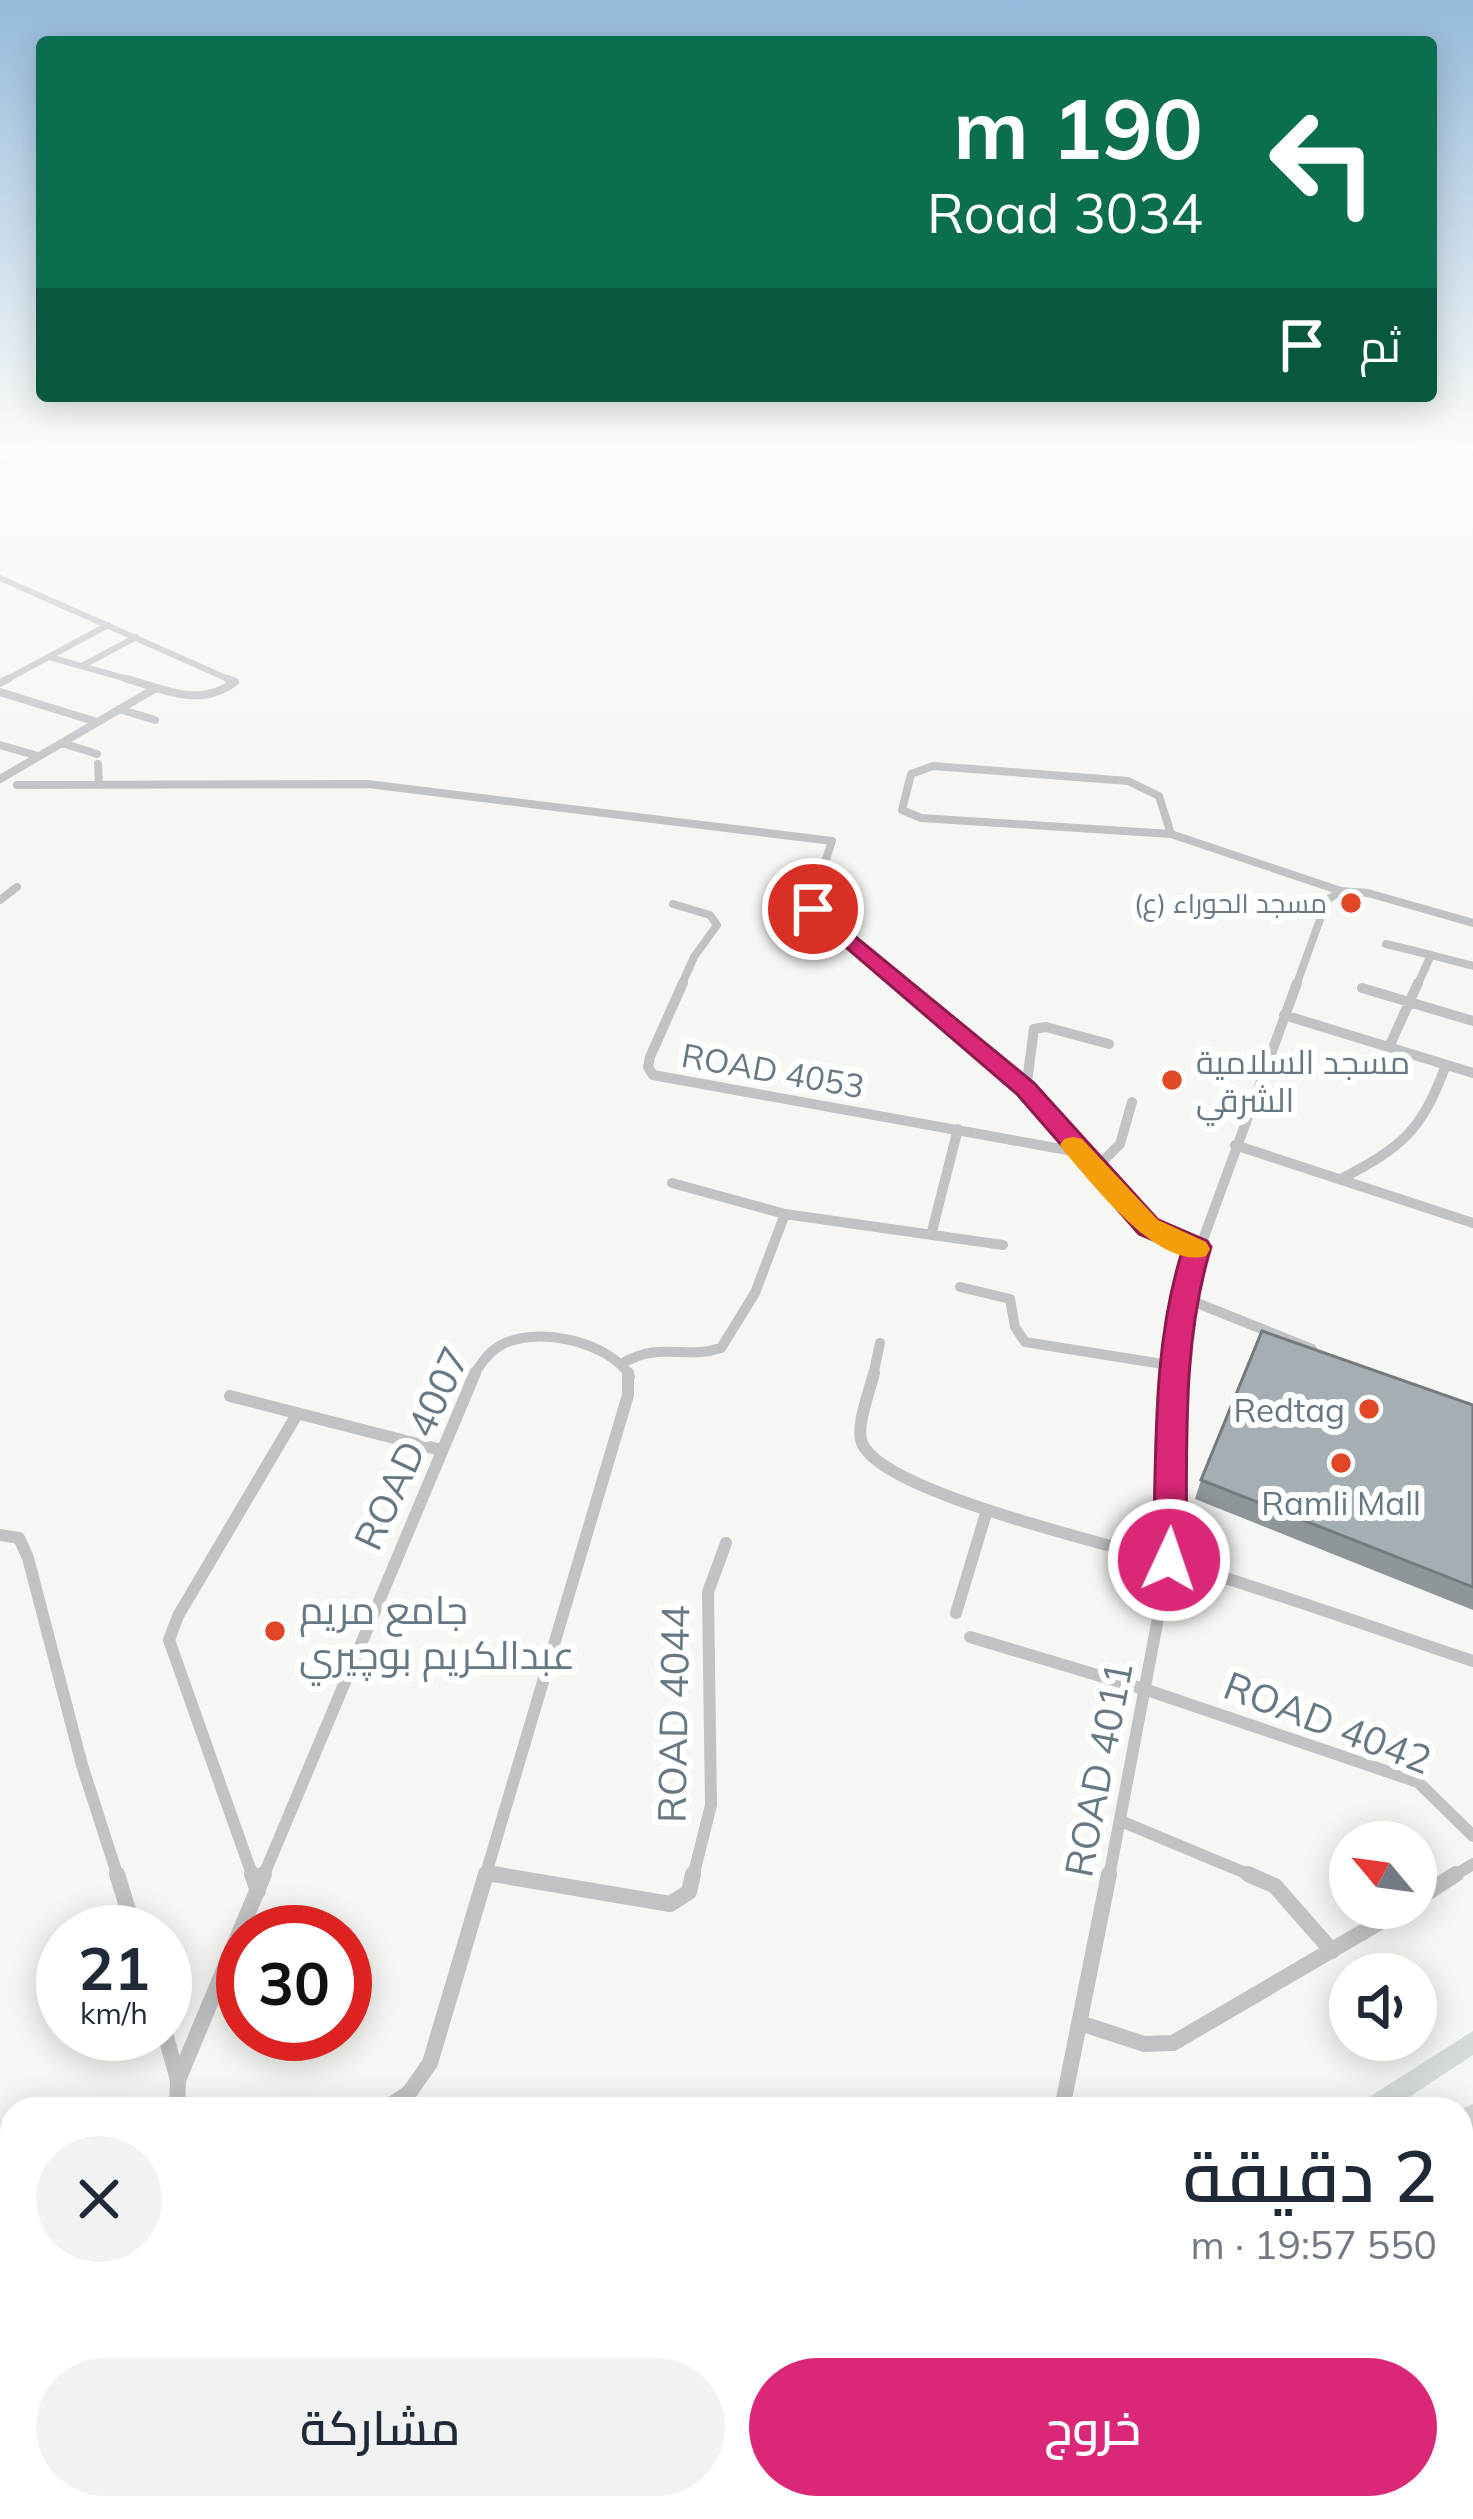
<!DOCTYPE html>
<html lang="ar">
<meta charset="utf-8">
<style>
:root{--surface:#fff;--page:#f2f2f3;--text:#1f2937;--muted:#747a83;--accent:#db2777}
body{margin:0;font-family:Mulish,Cairo,sans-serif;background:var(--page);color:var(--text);direction:rtl;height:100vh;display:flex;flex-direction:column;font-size:45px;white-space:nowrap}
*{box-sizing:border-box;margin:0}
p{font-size:39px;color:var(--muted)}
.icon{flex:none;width:66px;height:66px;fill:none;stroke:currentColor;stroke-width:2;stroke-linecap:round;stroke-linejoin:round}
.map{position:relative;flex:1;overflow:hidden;direction:ltr}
.sheet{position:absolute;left:0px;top:2097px;width:1473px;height:423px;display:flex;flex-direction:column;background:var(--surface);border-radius:36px 36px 0 0;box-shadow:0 6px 30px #0003;direction:rtl}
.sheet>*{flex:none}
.guide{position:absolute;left:36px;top:36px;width:1401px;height:366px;border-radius:12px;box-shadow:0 6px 30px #0003;direction:rtl;background:#0b6e4f;color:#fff;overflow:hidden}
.needle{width:78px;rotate:299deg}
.tools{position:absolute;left:1329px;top:1821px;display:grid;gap:24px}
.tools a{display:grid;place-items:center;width:108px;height:108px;border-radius:50%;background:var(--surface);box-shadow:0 6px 30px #0003;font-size:60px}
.speed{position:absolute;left:36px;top:1905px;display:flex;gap:24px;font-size:60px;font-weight:700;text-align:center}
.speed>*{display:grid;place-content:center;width:156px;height:156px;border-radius:50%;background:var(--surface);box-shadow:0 6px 30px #0003;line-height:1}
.speed small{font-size:30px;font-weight:400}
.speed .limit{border:18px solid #d22;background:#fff;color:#111}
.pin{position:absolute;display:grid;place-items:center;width:102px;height:102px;color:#fff;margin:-51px;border:6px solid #fff;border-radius:50%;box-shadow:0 3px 12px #0007}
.me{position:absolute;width:132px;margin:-66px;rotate:3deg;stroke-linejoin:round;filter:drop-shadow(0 0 9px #0008)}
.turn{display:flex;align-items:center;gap:42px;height:252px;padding:0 36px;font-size:54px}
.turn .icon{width:156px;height:156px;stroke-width:2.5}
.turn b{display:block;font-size:84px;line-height:102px}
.then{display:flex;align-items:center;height:114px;padding:0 36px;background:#0003;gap:24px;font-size:45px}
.round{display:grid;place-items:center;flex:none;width:126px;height:126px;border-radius:63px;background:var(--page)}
.overview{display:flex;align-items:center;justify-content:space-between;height:204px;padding:0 36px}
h1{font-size:72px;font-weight:600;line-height:90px}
.primary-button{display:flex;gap:24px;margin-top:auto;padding:24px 36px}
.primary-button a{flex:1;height:138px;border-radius:72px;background:var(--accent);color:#fff;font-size:48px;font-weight:600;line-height:138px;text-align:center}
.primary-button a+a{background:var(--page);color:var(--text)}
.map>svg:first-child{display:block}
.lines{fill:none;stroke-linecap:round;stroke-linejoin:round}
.street-far4{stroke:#bfc3c6;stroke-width:6}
.street-far3{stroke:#bfc3c6;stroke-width:8}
.street-far2{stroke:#bfc3c6;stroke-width:10}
.street-far1{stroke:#bfc3c6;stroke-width:12}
.street{stroke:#bfc3c6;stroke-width:16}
.secondary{fill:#d4d9dc;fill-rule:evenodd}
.wall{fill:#8e969a}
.building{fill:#a5afb3;stroke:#747a7d;stroke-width:3}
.route{fill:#db2777;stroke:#8e194d;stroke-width:3}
.slow{fill:#f59e0b}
.poi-dot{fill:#e14627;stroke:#fff;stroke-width:4.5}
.labels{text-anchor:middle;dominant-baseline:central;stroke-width:12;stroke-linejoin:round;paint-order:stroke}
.far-poi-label{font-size:27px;fill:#657883;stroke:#fff;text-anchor:end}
.poi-label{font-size:33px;fill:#657883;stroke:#fff;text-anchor:start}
.street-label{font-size:33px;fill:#657883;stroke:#fff}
.near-street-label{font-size:39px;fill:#657883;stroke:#fff}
.near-poi-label{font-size:39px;fill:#657883;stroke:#fff;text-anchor:start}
</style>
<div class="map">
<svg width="1473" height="2519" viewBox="0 0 1473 2519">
<rect width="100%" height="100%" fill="#f6f6f2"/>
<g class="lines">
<path class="street-far4" d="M1414,443l59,10
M0,578l235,104
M49,657l89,25
M82,666l54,-29
M2,682l106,-57"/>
<path class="street-far3" d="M127,679c40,11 72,29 108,3l-7,-3
M0,683l8,-4
M0,692l97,30
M119,709l36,11
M62,743l35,11
M0,745l38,11
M98,764l1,21
M933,766l195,15 31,15 12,38 -250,-16 -19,-8 9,-36z
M0,779l156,-91
M17,785l351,-1 464,57 -20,60 6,15 84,70
M1171,834l170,57 27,2 105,30
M0,900l17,-13
M673,904l37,11 7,10 -23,32 -13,29
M1386,944l45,11
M1296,986l31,-86 14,-9
M1417,986l14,-31 42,11"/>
<path class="street-far2" d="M683,983l-33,74 -2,10 5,8 425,77
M899,983l127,106 122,138 49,20
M1362,988l111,33
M1284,1015l189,58
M1389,1047l29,-64
M1026,1089l8,-60 12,-2 63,17
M1235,1145l238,78
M1095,1169l25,-25 12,-42
M1341,1179c62,-33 80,-47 105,-114
M672,1183l113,31 218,31
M931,1235l27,-106
M960,1287l50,12 5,28 10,15 150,24
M1182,1297l130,52
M623,1363c38,-22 61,-3 98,-15l34,-55 30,-79
M473,1376c7,-11 14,-22 25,-29 34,-23 111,-6 132,29
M873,1376l7,-33
M1175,1376l7,-79 115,-314"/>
<path class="street-far1" d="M874,1373c-4,18 -20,56 -11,72 27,53 285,108 349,129 88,27 174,58 261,87
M230,1396l211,54
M0,1535l19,3 9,20 54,207 36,112
M956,1613l31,-103
M970,1637l177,53 271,92 55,54
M1123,1822l132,55
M484,1873l27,4
M253,1877l-84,-237 9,-24 118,-200
M263,1877l212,-504
M485,1877l143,-482v-22
M693,1877l18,-72 -3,-213 18,-49
M1109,1877l60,-317 6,-187
M1452,1877l21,-13"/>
<path class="street" d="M117,1874l18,58
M252,1874l6,17
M493,1874l177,30 19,-12 4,-18
M1248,1874l27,12 57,65
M1416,1900l40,-26
M1080,2023l64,21 29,-1 231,-135
M165,2033l13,47
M177,2109l1,-29 86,-206
M385,2109l24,-16 21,-30 56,-189
M1062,2109l47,-235
M1461,2209l12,-6"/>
<path class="secondary" d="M43,443h11l-54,24v-5z
M1473,2031v24l-82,54h-31l3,-8z
M1473,2104v24l-12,5v-24z
M736,2508h37l-6,11h-37z
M848,2508h37l-6,11h-37z"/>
</g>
<path class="wall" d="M1473,1405v205l-278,-111 6,-19z"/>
<path class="building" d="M1262,1331l211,74v182l-272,-107z"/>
<linearGradient id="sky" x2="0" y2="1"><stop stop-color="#94badb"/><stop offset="0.56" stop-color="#fbfbf9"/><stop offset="1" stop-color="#fbfbf9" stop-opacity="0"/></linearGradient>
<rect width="1473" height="796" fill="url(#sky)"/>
<path class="route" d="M813,902l221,181 124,137 49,21 4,6c-31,101 -23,209 -25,313l-5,10 -12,4 -11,-4 -5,-10c4,-102 -2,-210 29,-308l-43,-18 -122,-140 -211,-181 -3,-4z"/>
<path class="slow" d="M1073,1137l9,2 76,81 48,22 4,7 -4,7c-48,14 -114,-73 -142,-105l-4,-6 4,-6z"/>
<g class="poi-dot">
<circle cx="1351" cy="903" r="12"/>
<circle cx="1172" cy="1080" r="12"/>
<circle cx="1369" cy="1409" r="12"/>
<circle cx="1341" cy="1463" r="12"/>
<circle cx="275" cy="1631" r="12"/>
</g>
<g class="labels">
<g class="far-poi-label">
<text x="1327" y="903">مسجد الحوراء (ع)</text>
</g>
<g class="poi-label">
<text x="1196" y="1061">مسجد السلامية<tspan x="1196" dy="38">الشرقي</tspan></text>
<text x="1345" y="1409" text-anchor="end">Redtag</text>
<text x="1341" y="1502" text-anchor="middle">Ramli Mall</text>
</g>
<g class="street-label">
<text transform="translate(773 1070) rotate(10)">ROAD 4053</text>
</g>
<g class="near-street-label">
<text transform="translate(411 1448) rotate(-65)">ROAD 4007</text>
<text transform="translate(673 1714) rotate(-89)">ROAD 4044</text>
<text transform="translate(1328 1722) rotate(21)">ROAD 4042</text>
<text transform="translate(1098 1769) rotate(-79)">ROAD 4011</text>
</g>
<g class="near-poi-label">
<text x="299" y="1609">جامع مريم<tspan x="299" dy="45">عبدالكريم بوچيري</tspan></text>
</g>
</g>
</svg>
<div class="tools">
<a><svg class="needle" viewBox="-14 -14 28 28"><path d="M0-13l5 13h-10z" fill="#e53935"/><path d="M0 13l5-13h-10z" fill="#747a83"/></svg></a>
<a><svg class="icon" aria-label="sound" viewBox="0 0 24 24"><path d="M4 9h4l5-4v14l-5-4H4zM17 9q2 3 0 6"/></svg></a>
</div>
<div class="speed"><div>21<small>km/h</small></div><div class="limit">30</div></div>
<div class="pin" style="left:813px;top:909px;background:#d93025"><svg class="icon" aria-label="arrive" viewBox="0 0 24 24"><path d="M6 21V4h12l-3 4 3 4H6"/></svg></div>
<svg class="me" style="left:1169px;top:1560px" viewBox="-20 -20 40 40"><circle r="17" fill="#db2777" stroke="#fff" stroke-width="3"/><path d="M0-11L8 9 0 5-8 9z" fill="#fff"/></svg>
<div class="guide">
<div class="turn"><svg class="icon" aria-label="left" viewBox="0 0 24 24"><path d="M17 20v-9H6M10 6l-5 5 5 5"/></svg><div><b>190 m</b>Road 3034</div></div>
<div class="then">ثم<svg class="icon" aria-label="arrive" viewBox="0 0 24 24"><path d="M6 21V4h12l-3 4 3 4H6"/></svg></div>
</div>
<section class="sheet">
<div class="overview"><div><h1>2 دقيقة</h1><p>550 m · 19:57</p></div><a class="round"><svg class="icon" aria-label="close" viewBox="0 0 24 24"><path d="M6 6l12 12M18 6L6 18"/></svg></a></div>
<div class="primary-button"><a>خروج</a><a>مشاركة</a></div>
</section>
</div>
